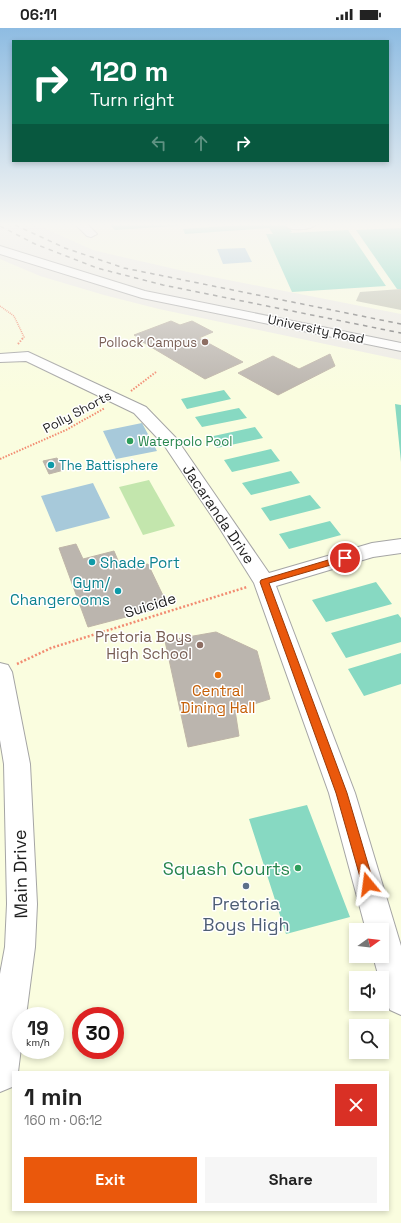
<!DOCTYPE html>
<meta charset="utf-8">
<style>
:root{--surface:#fff;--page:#f6f6f6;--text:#222;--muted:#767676;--accent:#ea580c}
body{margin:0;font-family:"Space Grotesk",sans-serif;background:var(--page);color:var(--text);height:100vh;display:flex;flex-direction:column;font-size:15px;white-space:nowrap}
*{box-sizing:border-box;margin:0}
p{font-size:13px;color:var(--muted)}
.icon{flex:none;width:22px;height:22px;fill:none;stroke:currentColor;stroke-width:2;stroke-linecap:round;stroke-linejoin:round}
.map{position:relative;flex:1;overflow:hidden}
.details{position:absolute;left:12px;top:1043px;width:377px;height:140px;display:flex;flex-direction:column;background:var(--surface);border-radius:0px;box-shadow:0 2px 6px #0003}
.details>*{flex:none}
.banner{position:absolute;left:12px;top:12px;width:377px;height:122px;border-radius:0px;box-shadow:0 2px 6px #0003;background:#0b6e4f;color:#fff;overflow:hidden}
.needle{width:26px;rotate:75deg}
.tools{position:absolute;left:349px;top:895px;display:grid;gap:8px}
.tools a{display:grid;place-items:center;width:40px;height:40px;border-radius:0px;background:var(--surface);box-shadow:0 2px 6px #0003;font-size:20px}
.speed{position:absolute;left:12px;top:979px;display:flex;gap:8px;font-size:20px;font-weight:700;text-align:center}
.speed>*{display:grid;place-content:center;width:52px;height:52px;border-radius:50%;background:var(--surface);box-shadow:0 2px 6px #0003;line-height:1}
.speed small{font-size:10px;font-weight:400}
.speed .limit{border:6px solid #d22;background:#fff;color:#111}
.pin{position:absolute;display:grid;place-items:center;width:34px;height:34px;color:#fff;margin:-17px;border:2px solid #fff;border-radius:50%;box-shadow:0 1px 4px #0007}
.me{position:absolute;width:44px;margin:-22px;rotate:344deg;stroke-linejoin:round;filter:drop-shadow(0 0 3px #0008)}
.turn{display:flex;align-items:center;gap:14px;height:84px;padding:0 12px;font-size:18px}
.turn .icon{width:52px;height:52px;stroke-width:2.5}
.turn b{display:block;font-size:28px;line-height:34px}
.lanes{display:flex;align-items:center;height:38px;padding:0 12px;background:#0003;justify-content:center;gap:20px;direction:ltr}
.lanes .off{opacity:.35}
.round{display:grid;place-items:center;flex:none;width:42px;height:42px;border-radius:0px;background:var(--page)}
.head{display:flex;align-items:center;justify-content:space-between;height:68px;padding:0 12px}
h1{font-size:24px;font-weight:800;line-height:30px}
.cta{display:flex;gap:8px;margin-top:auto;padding:8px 12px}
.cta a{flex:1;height:46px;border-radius:0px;background:var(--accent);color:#fff;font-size:16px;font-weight:800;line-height:46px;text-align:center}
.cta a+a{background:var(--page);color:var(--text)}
.status{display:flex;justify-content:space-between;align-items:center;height:28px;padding:0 20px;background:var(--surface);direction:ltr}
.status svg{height:11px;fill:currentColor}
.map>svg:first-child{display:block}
.education{fill:#fafddf;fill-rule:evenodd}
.construction{fill:#c1c3b1}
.grass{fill:#c3e6ad}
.pitch{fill:#87d9c2}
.water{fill:#a7c9da}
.building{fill:#bbb5ae;stroke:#bfb5a8}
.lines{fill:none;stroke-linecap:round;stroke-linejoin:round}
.minor-casing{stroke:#a5a5a5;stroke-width:2}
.path-far2{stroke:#f28c72;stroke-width:1.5;stroke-dasharray:1 1;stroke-linecap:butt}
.path-far1{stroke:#f28c72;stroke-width:2;stroke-dasharray:1.5 1.5;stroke-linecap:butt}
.path{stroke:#f28c72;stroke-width:2.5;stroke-dasharray:2 2;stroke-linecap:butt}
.minor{fill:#fff;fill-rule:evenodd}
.rail{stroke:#6c6c6c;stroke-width:1.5;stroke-dasharray:4.5 4.5;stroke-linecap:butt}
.route{fill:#ea580c;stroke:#983908}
.education-dot{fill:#8d6e63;stroke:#fff;stroke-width:1.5}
.leisure-dot{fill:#2e9e5b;stroke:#fff;stroke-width:1.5}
.culture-dot{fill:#0f9aa8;stroke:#fff;stroke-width:1.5}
.food-dot{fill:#e8710a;stroke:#fff;stroke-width:1.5}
.service-dot{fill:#5c6f8a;stroke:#fff;stroke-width:1.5}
.labels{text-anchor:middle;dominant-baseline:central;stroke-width:3;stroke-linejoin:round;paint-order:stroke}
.far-street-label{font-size:13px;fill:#1e1e1e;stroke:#fff}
.far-education-label{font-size:13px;fill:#785e54;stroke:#fff;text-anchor:end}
.far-leisure-label{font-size:13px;fill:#27864d;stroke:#fff;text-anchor:start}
.far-culture-label{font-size:13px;fill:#0d838f;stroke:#fff;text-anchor:start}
.street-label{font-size:15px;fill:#1e1e1e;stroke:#fff}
.culture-label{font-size:15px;fill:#0d838f;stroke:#fff;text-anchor:start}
.education-label{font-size:15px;fill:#785e54;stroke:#fff;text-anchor:end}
.food-label{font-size:15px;fill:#c56008;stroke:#fff}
.near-leisure-label{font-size:18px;fill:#27864d;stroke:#fff;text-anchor:end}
.near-street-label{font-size:18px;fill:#1e1e1e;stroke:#fff}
.near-service-label{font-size:18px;fill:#4e5e75;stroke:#fff}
</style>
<div class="status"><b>06:11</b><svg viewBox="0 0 49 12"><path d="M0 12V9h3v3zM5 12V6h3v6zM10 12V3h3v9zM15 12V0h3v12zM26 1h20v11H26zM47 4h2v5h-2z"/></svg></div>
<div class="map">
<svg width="401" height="1195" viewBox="0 0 401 1195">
<rect width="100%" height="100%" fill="#eeece5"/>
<path class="education" d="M37,197h364v89l-213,-42 -83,-19 -12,-3z
M0,231l40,17 64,19 55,14 242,51v863h-401zM356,902h26v26h-26zM356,950h26v26h-26zM21,988h34v34h-34zM81,988h34v34h-34zM356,998h26v26h-26zM13,1044h375v138h-375z"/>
<path class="construction" d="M401,261v21l-45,-9 4,-9z"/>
<path class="grass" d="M149,452l26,46 -32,9 -24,-48z"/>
<path class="pitch" d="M110,197h80l-75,5z
M241,197h46l5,7 -3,1 59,-3 38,56 -94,6 -26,-58h7l-4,-6 -84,6 -2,-5z
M401,200v61h-4l-41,-59z
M224,362l7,9 -44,10 -6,-10z
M395,376l6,1v57z
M239,380l8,10 -45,9 -7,-10z
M255,399l8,11 -46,10 -8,-11z
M271,421l9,12 -48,11 -8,-12z
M291,443l9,12 -49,12 -9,-12z
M310,467l11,13 -51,13 -9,-13z
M330,493l11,14 -52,14 -10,-15z
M376,554l16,22 -66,18 -14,-22z
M398,586l3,4v24l-55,16 -15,-25z
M401,625v31l-37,12 -16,-27z
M307,777l43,112 -64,17 -37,-115z"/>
<path class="water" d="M245,220l7,14 -29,2 -6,-15z
M142,395l15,28 -41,8 -13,-28z
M93,455l17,35 -54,14 -15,-36z"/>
<path class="building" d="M171,293l9,4 12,-4 21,11 -14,6 44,24 -38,17 -64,-38 2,-1 -9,-5z
M330,326l5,12 -57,29 -40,-22 35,-17 26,13z
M57,430l7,12 -15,4 -6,-13z
M76,516l7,15 31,-8 8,19 26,-6 20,42 -80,21 -29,-79z
M216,604l41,19 13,48 -35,11 4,26 -51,11 -23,-106z"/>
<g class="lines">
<g class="minor-casing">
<path id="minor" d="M76,197h12l9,9 -6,3 -4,-1z
M287,197h28c-5,5 -20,5 -27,3z
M0,218l145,45 256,52v8l-259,-53 -142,-44z
M28,324l118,55 30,31 93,135 103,-30 29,-4v14l-28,4 -97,29 79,207 46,153v69l-11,-5c-5,-11 -8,-20 -8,-32h-3l-6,-22h9v-26h-16l-37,-137 -75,-210 -37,-59 -53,-79 -30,-32 -108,-52 -26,1v-8z
M0,635l8,2 4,7 18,92 7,140 -2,43 -9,69h-5v32l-3,24h-5l-1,15 -12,5v-118l5,-27 2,-43 -3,-140 -4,-24z"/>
</g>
<path class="path-far2" d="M0,278l14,10 10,21 -2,2"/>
<path class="path-far1" d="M18,316l5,-6
M131,363l25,-19
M0,431l66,-29 39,-22"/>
<path class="path" d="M17,636l34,-16 196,-61"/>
<use href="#minor" class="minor"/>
<path class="rail" d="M15,197l50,23 59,20 277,56
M0,198l35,18 62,24 66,17 238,48"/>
</g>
<linearGradient id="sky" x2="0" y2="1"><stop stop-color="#8ebce2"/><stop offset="0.54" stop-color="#f7f6f3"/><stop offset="1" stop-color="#f7f6f3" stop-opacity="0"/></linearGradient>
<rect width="401" height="364" fill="url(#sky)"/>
<path class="route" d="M345,527l4,3 -1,2 -79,23 78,210 27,91 -2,5 -4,2 -4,-2 -2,-5 -26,-91 -76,-211 1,-2z"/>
<g class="education-dot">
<circle cx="205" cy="314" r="4"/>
<circle cx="200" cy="617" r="4"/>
</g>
<g class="leisure-dot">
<circle cx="130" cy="413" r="4"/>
<circle cx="298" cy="840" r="4"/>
</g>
<g class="culture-dot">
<circle cx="51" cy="437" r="4"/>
<circle cx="92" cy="534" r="4"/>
<circle cx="118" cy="563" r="4"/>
</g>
<circle class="food-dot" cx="218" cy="647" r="4"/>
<circle class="service-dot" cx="246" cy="858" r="4"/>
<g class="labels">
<g class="far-street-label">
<text transform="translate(316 301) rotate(12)">University Road</text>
<text transform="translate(77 384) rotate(-28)">Polly Shorts</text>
</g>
<g class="far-education-label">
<text x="197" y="314">Pollock Campus</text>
</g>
<g class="far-leisure-label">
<text x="138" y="413">Waterpolo Pool</text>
</g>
<g class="far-culture-label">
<text x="59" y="437">The Battisphere</text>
</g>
<g class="street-label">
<text transform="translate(219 486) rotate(56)">Jacaranda Drive</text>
<text transform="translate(150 577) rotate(-17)">Suicide</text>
</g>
<g class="culture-label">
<text x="100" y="534">Shade Port</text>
<text x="110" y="554" text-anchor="end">Gym/<tspan x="110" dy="17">Changerooms</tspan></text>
</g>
<g class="education-label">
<text x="192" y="608">Pretoria Boys<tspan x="192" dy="17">High School</tspan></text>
</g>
<g class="food-label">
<text x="218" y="662">Central<tspan x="218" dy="17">Dining Hall</tspan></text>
</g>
<g class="near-leisure-label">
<text x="290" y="840">Squash Courts</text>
</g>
<g class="near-street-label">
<text transform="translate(20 846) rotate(-91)">Main Drive</text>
</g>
<g class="near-service-label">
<text x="246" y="875">Pretoria<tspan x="246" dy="21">Boys High</tspan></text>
</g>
</g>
</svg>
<div class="tools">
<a><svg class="needle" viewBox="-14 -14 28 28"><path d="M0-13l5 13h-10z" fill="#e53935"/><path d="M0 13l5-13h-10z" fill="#767676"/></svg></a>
<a><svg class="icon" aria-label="sound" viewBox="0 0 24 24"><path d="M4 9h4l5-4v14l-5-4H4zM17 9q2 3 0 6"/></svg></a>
<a><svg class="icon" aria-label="search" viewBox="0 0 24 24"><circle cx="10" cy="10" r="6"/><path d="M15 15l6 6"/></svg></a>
</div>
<div class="speed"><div>19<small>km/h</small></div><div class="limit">30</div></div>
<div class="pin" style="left:345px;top:530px;background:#d93025"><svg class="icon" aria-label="arrive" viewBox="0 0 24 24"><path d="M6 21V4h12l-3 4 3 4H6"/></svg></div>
<svg class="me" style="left:368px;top:856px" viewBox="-20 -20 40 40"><path d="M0-17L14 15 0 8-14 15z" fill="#ea580c" stroke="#fff" stroke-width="4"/></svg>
<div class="banner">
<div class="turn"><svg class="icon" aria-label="right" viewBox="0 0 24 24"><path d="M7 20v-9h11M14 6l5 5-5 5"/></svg><div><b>120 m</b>Turn right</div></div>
<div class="lanes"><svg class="icon off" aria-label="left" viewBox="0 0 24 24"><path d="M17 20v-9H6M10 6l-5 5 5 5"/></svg><svg class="icon off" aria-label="ahead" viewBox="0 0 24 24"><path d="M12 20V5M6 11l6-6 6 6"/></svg><svg class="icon" aria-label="right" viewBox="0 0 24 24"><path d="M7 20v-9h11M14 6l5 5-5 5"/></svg></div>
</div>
<section class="details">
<div class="head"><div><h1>1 min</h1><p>160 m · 06:12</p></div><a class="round" style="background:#d93025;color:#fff"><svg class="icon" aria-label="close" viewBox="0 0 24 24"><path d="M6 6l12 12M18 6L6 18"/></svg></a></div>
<div class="cta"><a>Exit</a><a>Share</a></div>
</section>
</div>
